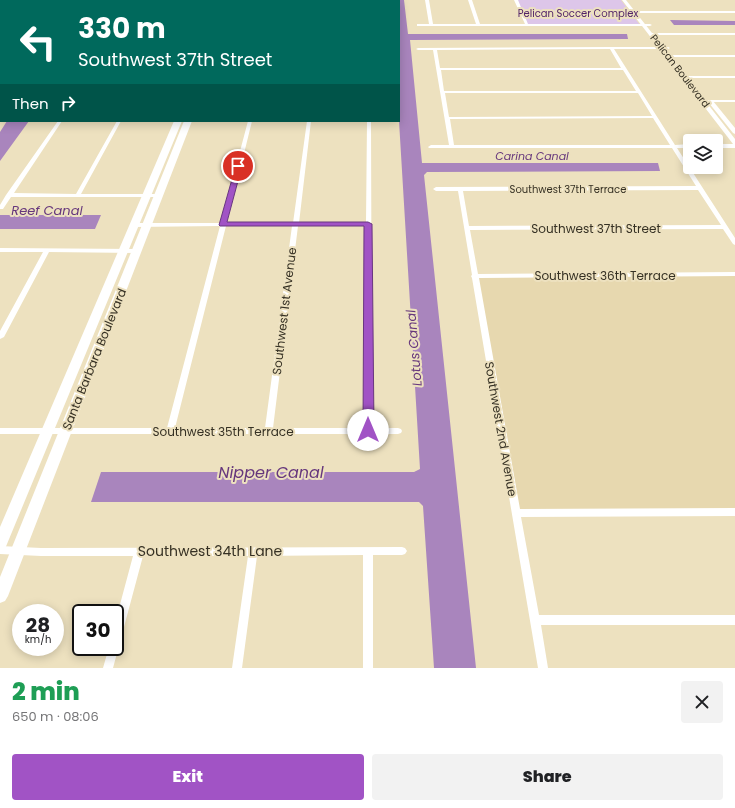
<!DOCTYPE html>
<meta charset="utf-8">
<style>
:root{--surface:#fff;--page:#f2f2f2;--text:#202124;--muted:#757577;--accent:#a153c5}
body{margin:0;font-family:Poppins,sans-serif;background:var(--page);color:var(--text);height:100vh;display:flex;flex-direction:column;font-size:15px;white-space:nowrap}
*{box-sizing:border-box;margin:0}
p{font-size:13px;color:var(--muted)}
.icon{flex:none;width:22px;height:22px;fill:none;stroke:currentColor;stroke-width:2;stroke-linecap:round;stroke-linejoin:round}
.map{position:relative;height:668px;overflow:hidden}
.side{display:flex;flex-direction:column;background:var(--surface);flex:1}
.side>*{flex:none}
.top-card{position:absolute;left:0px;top:0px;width:400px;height:122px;box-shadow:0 2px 10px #0003;background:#00695c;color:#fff;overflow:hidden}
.fabs{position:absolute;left:683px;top:134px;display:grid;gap:8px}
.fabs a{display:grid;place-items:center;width:40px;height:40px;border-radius:4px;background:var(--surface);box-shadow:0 2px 10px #0003;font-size:20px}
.speed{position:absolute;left:12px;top:604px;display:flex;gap:8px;font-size:20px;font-weight:700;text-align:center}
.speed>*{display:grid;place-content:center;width:52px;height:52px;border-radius:50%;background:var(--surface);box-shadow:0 2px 10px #0003;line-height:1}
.speed small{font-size:10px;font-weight:400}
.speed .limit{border:2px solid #111;border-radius:6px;background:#fff;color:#111}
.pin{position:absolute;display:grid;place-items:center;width:34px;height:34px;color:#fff;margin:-17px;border:2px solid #fff;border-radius:50%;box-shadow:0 1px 4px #0007}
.me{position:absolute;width:44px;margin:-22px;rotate:0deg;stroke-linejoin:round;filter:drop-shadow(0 0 3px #0008)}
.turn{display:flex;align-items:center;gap:14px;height:84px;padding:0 12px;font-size:18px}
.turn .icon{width:52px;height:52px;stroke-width:2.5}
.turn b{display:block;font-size:28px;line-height:34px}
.then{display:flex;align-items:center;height:38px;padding:0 12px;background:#0003;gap:8px;font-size:15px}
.round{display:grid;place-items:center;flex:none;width:42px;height:42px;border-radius:4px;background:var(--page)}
.summary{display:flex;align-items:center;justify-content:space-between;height:68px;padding:0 12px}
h1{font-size:24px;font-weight:800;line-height:30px;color:#1e9e55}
.primary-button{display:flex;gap:8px;margin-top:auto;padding:8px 12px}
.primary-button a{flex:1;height:46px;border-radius:4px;background:var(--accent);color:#fff;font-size:16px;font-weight:800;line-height:46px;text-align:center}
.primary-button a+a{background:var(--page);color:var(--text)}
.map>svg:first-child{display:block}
.built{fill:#e7d8af}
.green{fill:#ddc6e9}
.water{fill:#a985bd}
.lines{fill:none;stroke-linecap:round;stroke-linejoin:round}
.minor{fill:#fff;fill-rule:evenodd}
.tertiary{fill:#fff;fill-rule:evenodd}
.secondary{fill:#fff;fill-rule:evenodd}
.route{fill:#a153c5;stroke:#693680}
.labels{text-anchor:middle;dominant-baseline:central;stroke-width:4;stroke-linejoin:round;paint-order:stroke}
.far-park-label{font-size:10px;fill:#522468;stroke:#ede1bf}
.far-street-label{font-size:10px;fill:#363124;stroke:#ede1bf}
.far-water-label{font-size:11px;font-style:italic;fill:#66377c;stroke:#ede1bf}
.street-label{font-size:12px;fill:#363124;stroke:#ede1bf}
.water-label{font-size:13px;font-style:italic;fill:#66377c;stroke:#ede1bf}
.near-street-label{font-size:14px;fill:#363124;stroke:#ede1bf}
.near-water-label{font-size:16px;font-style:italic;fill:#66377c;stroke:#ede1bf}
</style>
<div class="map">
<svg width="735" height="668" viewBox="0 0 735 668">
<rect width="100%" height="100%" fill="#ede1bf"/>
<path class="built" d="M735,274v238l-219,1 -42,-237z"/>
<path class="green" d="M516,0h105l19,25h-113z"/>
<path class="water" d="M391,0h13l4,34h219l1,5 -218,1 12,123h236l2,8 -233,1 -3,3 52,493h-42l-11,-162 -4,-4h-328l10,-30h313l6,-3 -21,-348v-120z
M670,20l65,1v4h-61z
M7,121h22l-29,40v-29z
M0,215h101l-6,14h-95z"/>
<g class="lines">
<path class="minor" d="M8,0h4l-5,1z
M57,0h4l-5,1z
M112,0h4l-5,1z
M279,0h4v1h-4z
M323,0h4v1h-4z
M367,0h4v1h-4z
M425,0h4l4,24h43l-8,-24h4l8,24h45l-11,-24h4l10,24h122l2,1 -2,1h-233v-2h12z
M0,7h1v3h-1z
M634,11h101v2h-102l-1,-1z
M0,31h1v2h-1z
M611,47h57l2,1 -2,1h-54l61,96 15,-1v4h-13l58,90v7l-2,-1 -10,-15 -253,1 8,44 257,-2v4l-256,2 41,231 215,-1v8l-214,1 18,98h196v10h-194l7,43h-10l-66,-390 -1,-2 1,-1 -14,-84h-22l-3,-2 3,-2 260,-1 -24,-38h-243l-1,-1 3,-2h18l-16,-95h-15l-2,-1 2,-1zM610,49l11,19h-181l-3,-18zM441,70h182l13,21h-192zM445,93h193l14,23 -203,1zM653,118l17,27h-216l-4,-26zM698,190l23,35 -252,1 -6,-35z
M668,55h67v2h-67z
M683,76h52v2h-50l-2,-1z
M701,100h34v2h-32l-2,-1z
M58,121h4l-48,72 62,1 41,-73h4l-40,73h77l2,1v2h-149l-8,12h-3v-4l6,-10z
M248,121h4l-25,102h66l14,-102h4l-12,102 67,-1 1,-101h4l1,307h26l3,1 1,2 -1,2 -3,1h-398v-6h167l53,-202 -86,1 -3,-2 3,-2h87zM226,226h66l-27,202h-90zM298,226h68l-2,202h-91z
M716,144h19v4h-19z
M0,248l136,1 3,2 -3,2 -87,-1 -45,85 -4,2v-8l43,-79h-43z
M0,546l41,2 361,-1 3,1 2,3 -2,3 -3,1h-29v113h-10v-113l-106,1 -15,112h-10l16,-112h-105l-30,112h-10l6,-21h6v-24l18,-67h-92l-41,-2z"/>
<path class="tertiary" d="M622,0h4l26,33h83v2h-81l81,104v6l-2,-1z
M709,101h4l22,27v6l-2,-1 -24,-30z"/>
<path class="secondary" d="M226,0h6l-7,1z
M174,121h8l-175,423 -2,5 -5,1v-23z
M184,121h8l-184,475 -3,5 -5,2v-26z"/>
</g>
<path class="route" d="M236,165l6,1 -15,56h141l4,2 2,206 -2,3h-7l-2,-3 1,-204h-144l-1,-1z"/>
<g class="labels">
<g class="far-park-label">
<text x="578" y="13">Pelican Soccer Complex</text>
</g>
<g class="far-street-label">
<text transform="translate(680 71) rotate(52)">Pelican Boulevard</text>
<text x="568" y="189">Southwest 37th Terrace</text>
</g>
<g class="far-water-label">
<text x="532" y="156">Carina Canal</text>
</g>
<g class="street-label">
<text x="596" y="228">Southwest 37th Street</text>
<text x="605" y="275">Southwest 36th Terrace</text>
<text transform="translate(284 311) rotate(-83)">Southwest 1st Avenue</text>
<text transform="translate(94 359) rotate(-68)">Santa Barbara Boulevard</text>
<text transform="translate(501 429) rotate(80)">Southwest 2nd Avenue</text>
<text x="223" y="431">Southwest 35th Terrace</text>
</g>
<g class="water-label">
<text x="47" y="210">Reef Canal</text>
<text transform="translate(414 348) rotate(-95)">Lotus Canal</text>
</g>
<g class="near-street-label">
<text x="210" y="551">Southwest 34th Lane</text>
</g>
<g class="near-water-label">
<text x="271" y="472">Nipper Canal</text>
</g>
</g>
</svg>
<div class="fabs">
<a><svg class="icon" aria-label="layers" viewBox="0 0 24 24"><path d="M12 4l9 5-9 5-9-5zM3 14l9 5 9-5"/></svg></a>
</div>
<div class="speed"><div>28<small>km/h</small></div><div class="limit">30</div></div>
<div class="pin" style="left:238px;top:166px;background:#d93025"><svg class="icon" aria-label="arrive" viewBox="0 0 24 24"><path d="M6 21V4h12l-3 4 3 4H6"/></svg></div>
<svg class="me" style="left:368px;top:430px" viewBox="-20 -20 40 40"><circle r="19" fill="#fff"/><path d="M0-13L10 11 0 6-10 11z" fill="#a153c5"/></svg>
<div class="top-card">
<div class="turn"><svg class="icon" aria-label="left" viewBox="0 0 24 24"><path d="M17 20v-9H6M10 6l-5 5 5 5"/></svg><div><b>330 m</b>Southwest 37th Street</div></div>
<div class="then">Then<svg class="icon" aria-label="right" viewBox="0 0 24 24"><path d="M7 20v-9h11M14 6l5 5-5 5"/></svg></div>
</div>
</div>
<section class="side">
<div class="summary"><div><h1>2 min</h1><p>650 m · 08:06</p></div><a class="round"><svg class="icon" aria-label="close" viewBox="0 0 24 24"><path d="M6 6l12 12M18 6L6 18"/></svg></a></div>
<div class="primary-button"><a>Exit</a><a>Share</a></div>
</section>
